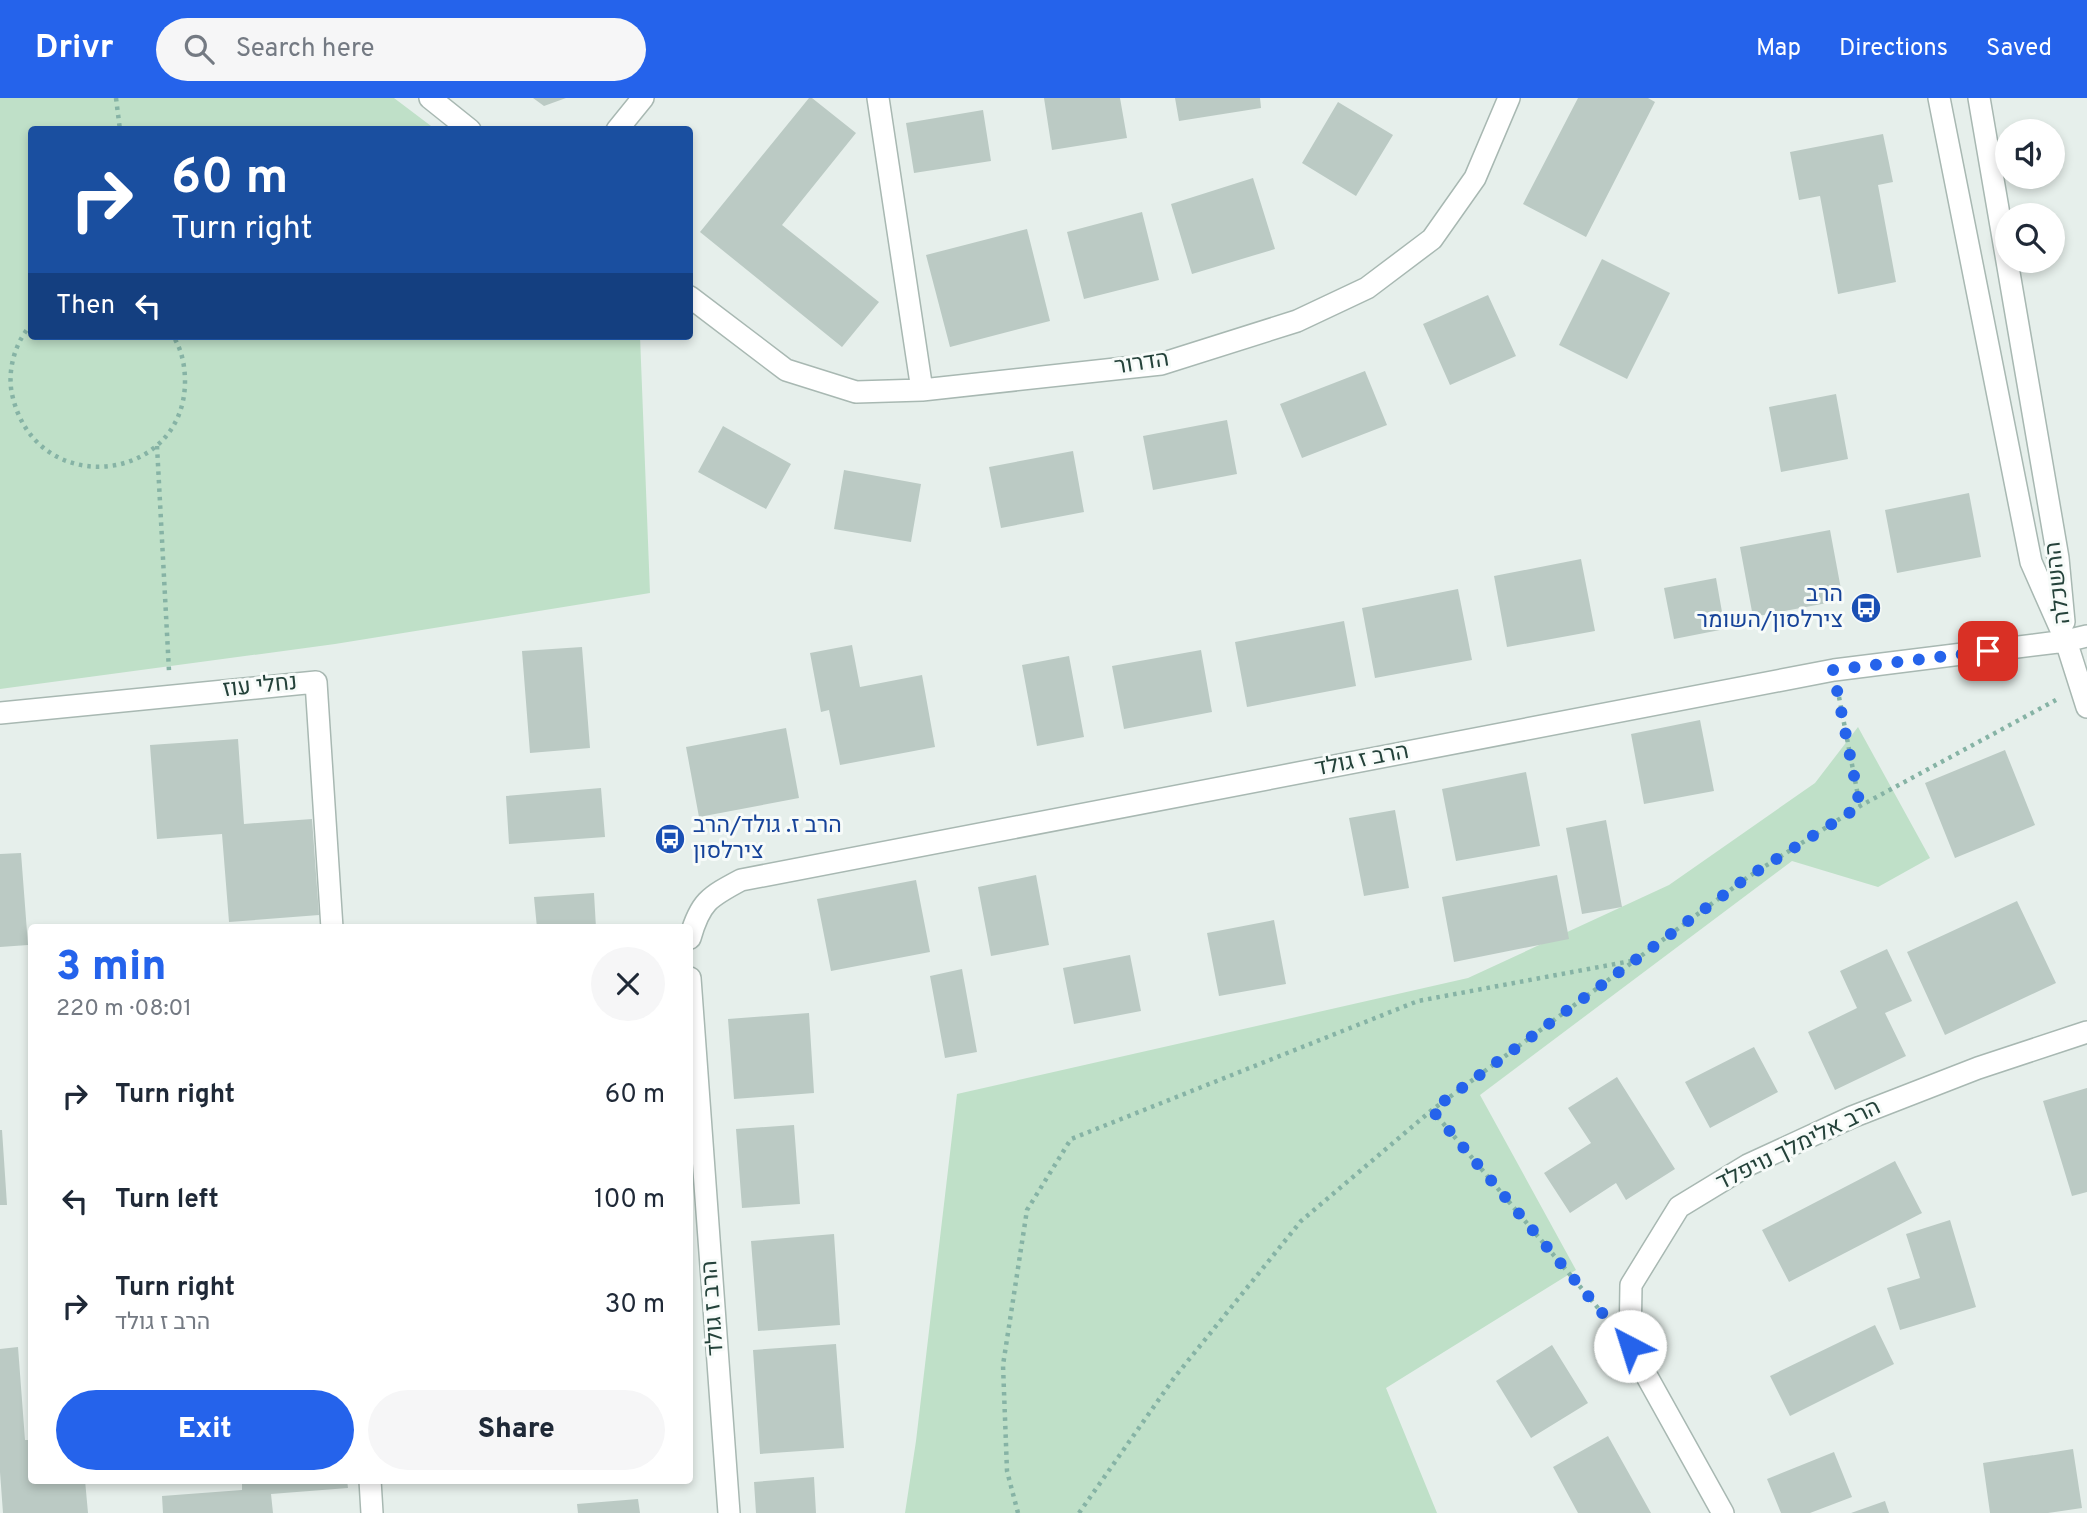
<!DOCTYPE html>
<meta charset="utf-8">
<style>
:root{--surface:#fff;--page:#f6f6f7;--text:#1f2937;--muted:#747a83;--accent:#2563eb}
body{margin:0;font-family:Overpass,Heebo,sans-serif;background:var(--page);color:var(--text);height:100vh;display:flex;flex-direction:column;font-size:26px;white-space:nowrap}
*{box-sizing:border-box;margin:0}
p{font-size:23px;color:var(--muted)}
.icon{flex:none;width:38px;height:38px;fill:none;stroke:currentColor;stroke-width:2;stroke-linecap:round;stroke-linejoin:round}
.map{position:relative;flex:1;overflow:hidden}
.sheet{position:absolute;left:28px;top:826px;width:665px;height:560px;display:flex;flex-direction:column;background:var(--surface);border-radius:7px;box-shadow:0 4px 10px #0003}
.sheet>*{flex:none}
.banner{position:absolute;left:28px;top:28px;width:665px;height:214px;border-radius:7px;box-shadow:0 4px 10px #0003;background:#1a4fa0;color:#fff;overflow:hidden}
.controls{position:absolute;left:1995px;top:21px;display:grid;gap:14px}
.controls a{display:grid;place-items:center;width:70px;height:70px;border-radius:50%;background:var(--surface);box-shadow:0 4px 10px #0003;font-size:35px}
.pin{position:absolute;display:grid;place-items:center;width:60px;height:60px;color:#fff;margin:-30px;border-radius:14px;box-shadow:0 4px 10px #0006}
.me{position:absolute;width:77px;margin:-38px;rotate:320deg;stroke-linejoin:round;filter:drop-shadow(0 0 5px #0008)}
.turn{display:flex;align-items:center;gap:24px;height:147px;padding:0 28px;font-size:32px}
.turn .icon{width:91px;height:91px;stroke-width:2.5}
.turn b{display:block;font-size:49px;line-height:60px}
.then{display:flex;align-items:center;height:66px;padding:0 28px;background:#0003;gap:14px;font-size:26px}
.round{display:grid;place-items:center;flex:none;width:74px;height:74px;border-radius:37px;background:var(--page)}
.overview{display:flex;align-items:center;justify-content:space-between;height:119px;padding:0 28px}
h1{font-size:42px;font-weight:800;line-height:52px;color:var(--accent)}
.cta{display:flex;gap:14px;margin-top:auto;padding:14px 28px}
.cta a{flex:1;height:80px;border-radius:42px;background:var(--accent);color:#fff;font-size:28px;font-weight:800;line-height:80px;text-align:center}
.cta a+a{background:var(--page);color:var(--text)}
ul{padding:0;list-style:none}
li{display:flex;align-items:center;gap:21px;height:105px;padding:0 28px}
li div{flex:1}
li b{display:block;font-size:26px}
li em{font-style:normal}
header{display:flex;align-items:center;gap:42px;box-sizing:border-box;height:98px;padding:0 35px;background:var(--accent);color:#fff}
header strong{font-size:33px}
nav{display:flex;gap:38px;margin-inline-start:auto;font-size:24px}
.search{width:490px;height:63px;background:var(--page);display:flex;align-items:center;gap:18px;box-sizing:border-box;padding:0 24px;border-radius:38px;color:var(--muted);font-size:26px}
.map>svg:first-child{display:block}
.green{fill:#bfe0c8}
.building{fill:#bbcac4}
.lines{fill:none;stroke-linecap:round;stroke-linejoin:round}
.minor-casing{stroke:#a8b8b2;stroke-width:24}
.path{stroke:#86b3a5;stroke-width:4.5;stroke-dasharray:3.5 5;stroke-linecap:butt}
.minor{stroke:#fff;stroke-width:21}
.route{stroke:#2563eb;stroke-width:12;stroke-dasharray:0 21.6}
.labels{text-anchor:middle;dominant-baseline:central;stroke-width:6;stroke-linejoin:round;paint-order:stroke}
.street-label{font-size:23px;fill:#24423a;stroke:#f7fbf9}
.transit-label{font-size:23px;fill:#164399;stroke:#f7fbf9;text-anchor:end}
</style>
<header>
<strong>Drivr</strong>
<div class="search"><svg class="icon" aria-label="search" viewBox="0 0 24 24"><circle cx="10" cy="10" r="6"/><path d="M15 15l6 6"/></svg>Search here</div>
<nav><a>Map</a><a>Directions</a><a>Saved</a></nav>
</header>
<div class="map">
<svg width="2087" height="1415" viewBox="0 0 2087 1415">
<rect width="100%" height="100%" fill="#e6efeb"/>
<path class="green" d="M0,0h394l41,31 -403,1v206h608l10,257 -315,51 -335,45z
M1858,629l72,131 -52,29 -86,-26 -312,234 96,175 -190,118 51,125h-532l11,-72 41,-347 511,-116 201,-93 146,-102z"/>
<path class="building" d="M533,0h33l-22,8z
M809,0h3l44,35 -74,92 97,77 -37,45 -142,-115z
M1044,0h76l7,40 -75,12z
M1175,0h85l1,10 -82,13z
M1578,0h70l7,4 -69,135 -63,-33z
M1338,4l55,33 -37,61 -54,-33z
M983,12l8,51 -77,12 -8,-50z
M1883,36l10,48 -15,3 18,97 -58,12 -18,-98 -21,4 -9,-48z
M1253,80l22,71 -83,25 -21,-70z
M1142,114l17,68 -75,19 -17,-67z
M1027,131l23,92 -100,26 -24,-92z
M1602,161l68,34 -43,86 -68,-34z
M1488,197l28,61 -66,29 -27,-61z
M1365,273l22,54 -85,33 -22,-54z
M1836,296l12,65 -67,13 -12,-65z
M1227,322l10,54 -84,16 -10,-54z
M723,328l68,38 -25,45 -68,-37z
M1073,353l11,61 -83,16 -12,-61z
M844,372l77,14 -10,58 -77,-13z
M1969,395l12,64 -84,16 -12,-63z
M1830,432l13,70 -90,17 -13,-70z
M1581,461l14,72 -88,16 -13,-71z
M1716,480l9,51 -51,10 -10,-51z
M1458,491l14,71 -97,18 -13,-70z
M1344,523l12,65 -109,21 -12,-65z
M852,547l8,42 62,-12 13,72 -95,18 -11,-55 -8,2 -11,-59z
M582,549l8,101 -60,5 -8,-102z
M1201,552l11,62 -88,17 -12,-63z
M1069,558l15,81 -47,9 -15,-81z
M1700,622l14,71 -70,13 -13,-70z
M786,630l13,70 -100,19 -13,-70z
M238,641l6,85 68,-5 7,96 -90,7 -7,-88 -65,5 -7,-94z
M2005,652l30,75 -80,33 -30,-75z
M1526,674l14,74 -84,15 -14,-72z
M601,690l4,49 -96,7 -3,-48z
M1395,712l14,78 -45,8 -15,-78z
M1606,722l16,87 -40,7 -16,-86z
M21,755l7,92 -28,2v-93z
M1036,777l13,70 -58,11 -13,-69z
M1557,777l12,64 -115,23 -12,-65z
M916,782l14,72 -99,19 -14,-72z
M594,795l2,35h-59l-3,-31z
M2017,803l39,82 -111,52 -38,-83z
M1274,822l12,64 -67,12 -12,-63z
M1887,851l25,52 -27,12 21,43 -71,34 -27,-58 49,-24 -17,-37z
M1130,857l11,56 -67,13 -11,-56z
M962,871l15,83 -32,6 -15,-82z
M809,915l5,80 -80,6 -6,-80z
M1754,949l24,45 -68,36 -25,-46z
M1617,979l58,92 -49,31 -10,-17 -46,30 -26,-40 47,-30 -23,-35z
M2087,990v104l-15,4 -29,-95z
M794,1027l6,79 -58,4 -6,-79z
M0,1032h2l5,75h-7z
M1895,1063l27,52 -133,69 -27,-52z
M1950,1122l26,87 -76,23 -13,-42 33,-10 -14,-44z
M834,1136l6,91 -82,6 -7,-90z
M1875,1227l19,39 -104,52 -20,-40z
M836,1246l8,104 -84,6 -7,-104z
M1552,1247l36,58 -57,35 -35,-57z
M18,1249l7,93h7v40h53l3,33h-85l-3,-41v-123z
M1608,1338l43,77h-73l-25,-46z
M2073,1351l9,59 -34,5h-58l-7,-50z
M1834,1354l18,45 -42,16h-29l-14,-34z
M814,1379l2,36h-60l-2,-31z
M242,1382h105l1,8 -77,6 2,19h-110l-1,-17 80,-6z
M638,1401l2,14h-62l-1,-9z
M1885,1403l4,12h-38z"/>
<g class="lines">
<g class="minor-casing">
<path id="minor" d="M430,0l40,32
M878,0l44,292
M1939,0l92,464 35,79 21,66
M1979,0l79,460 6,64
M617,32l26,-32
M690,199l96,73 70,22 66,-2 239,-26 136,-43 70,-33 65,-49 43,-61 34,-80
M0,615l316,-31 16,246
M690,840c10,-36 19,-41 51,-58l1093,-210 232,-29 21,-5
M690,880l39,535
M370,1382l2,33
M1723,1415l-93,-167 1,-61 48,-78 69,-42 104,-48 126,-49 109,-36"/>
</g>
<path class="path" d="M116,0l4,32
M32,226c-17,17 -25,47 -20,70 23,107 172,90 173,-12 0,-16 -3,-32 -12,-46
M157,348l12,225
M1839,599l21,109
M1432,1012l171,204
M1018,1415l-11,-42 -4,-106 24,-155 44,-71 347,-138 213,-40
M1079,1415l95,-135 127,-157 131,-111 316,-233 112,-71 196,-106"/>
<use href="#minor" class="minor"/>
</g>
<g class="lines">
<path class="route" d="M1630,1248l-198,-236 316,-233 112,-71 -27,-136 155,-19"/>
</g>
<defs>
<g id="bus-disc" transform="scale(1.575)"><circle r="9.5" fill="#1a4fb4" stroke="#f7fbf9"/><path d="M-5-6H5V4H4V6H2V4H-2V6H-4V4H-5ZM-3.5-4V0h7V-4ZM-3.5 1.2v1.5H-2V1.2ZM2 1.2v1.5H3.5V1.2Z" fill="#fff"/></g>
</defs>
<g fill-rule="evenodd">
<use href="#bus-disc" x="1866" y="510"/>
<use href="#bus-disc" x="670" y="741"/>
</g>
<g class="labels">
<g class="street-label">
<text transform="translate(1142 266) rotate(-9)">הדרור</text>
<text transform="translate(2059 485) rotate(-97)">ההשכלה</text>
<text transform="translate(260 589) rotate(-6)">נחלי עוז</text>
<text transform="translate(1362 663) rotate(-11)">הרב ז גולד</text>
<text transform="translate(1799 1048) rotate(-26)">הרב אלימלך נויפלד</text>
<text transform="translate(714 1210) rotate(-94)">הרב ז גולד</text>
</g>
<g class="transit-label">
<text x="1843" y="497">הרב<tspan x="1843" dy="26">צירלסון/השומר</tspan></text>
<text x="693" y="728" text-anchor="start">הרב ז. גולד/הרב<tspan x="693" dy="26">צירלסון</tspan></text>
</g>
</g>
</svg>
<div class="controls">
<a><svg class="icon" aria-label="sound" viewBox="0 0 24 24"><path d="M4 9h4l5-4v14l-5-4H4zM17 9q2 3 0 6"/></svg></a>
<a><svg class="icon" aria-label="search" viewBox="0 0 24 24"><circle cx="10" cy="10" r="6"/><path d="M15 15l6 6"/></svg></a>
</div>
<div class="pin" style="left:1988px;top:553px;background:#d93025"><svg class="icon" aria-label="arrive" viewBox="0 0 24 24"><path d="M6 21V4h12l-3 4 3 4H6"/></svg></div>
<svg class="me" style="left:1630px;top:1248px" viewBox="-20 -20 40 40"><circle r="19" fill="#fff"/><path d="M0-13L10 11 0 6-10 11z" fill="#2563eb"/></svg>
<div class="banner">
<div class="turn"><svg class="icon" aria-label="right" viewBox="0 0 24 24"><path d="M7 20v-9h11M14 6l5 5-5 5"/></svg><div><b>60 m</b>Turn right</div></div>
<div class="then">Then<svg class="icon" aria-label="left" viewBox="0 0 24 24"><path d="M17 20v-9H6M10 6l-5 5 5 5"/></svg></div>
</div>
<section class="sheet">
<div class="overview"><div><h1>3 min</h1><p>220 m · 08:01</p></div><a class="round"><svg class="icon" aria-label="close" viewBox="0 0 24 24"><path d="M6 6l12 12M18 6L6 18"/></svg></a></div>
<ul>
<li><svg class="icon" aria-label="right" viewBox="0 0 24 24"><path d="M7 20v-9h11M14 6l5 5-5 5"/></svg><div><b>Turn right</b></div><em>60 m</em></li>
<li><svg class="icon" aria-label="left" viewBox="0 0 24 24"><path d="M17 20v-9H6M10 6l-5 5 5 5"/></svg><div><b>Turn left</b></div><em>100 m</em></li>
<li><svg class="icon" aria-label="right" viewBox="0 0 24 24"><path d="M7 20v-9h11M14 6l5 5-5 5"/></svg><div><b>Turn right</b><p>הרב ז גולד</p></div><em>30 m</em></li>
</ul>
<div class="cta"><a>Exit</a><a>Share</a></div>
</section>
</div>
